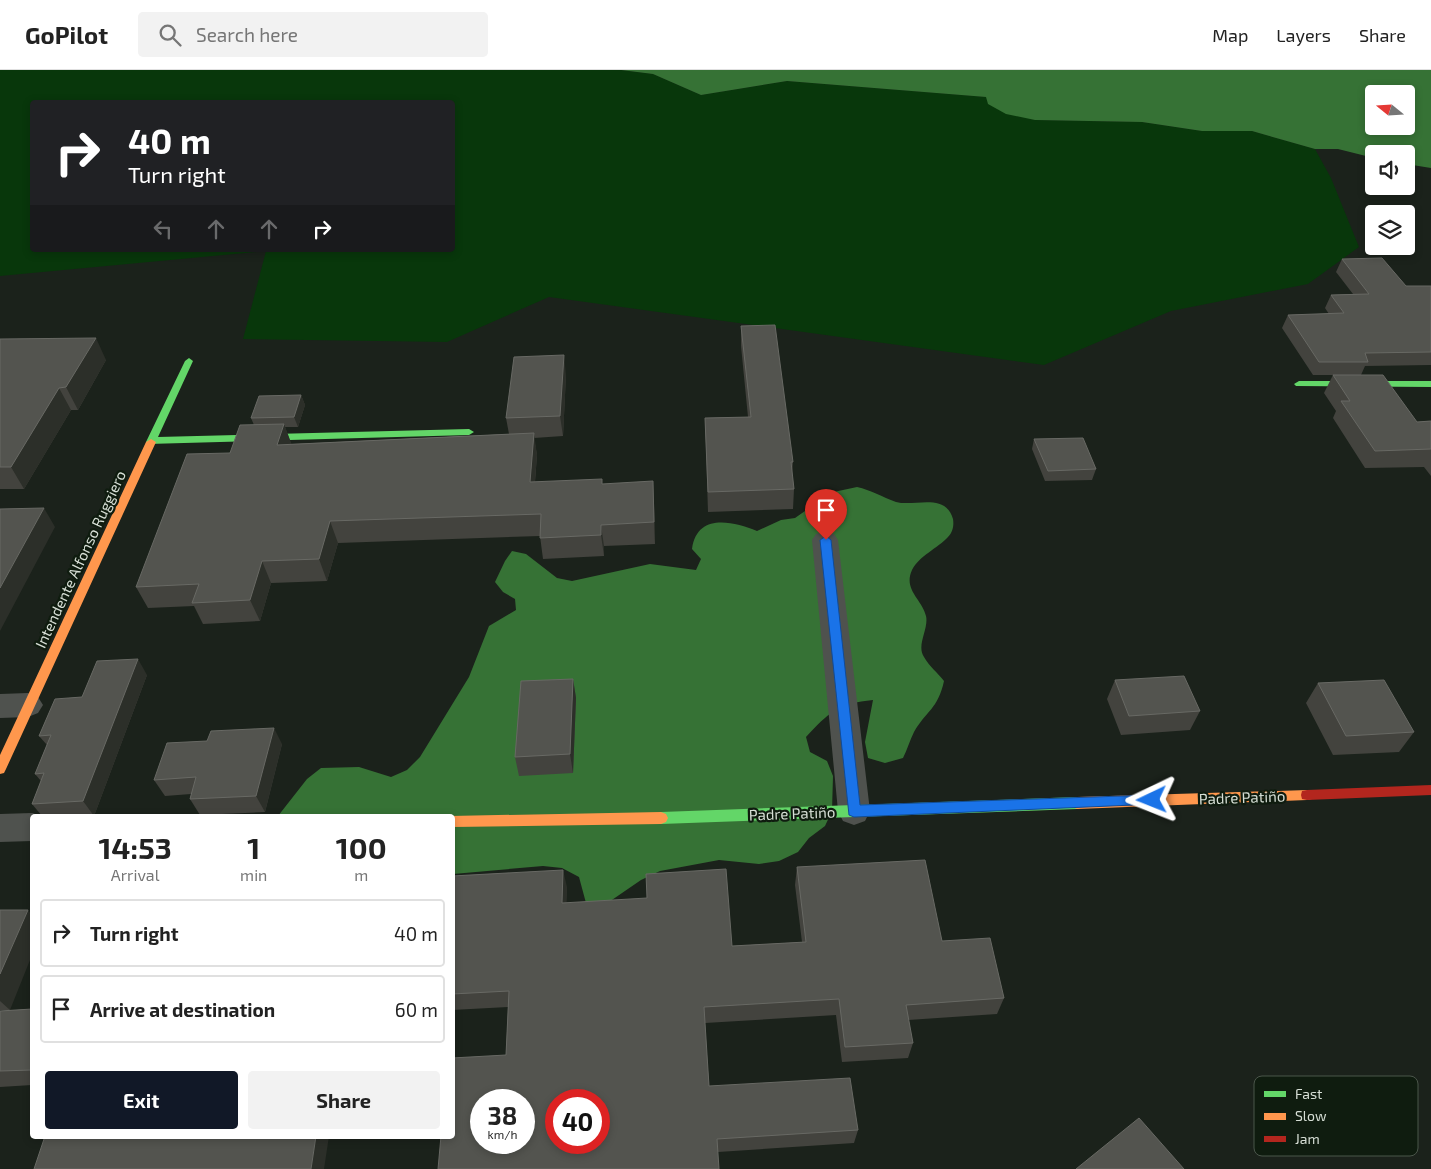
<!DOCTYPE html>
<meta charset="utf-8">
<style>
:root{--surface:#fff;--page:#f2f2f2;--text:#222;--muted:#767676;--line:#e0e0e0;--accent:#111827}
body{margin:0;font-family:"Exo 2",sans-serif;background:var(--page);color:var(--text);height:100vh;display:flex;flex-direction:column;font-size:19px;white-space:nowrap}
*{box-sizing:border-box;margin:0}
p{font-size:16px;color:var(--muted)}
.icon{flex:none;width:28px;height:28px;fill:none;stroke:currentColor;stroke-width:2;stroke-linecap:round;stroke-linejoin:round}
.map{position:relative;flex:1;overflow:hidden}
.sheet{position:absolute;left:30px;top:744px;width:425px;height:325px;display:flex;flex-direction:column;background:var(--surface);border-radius:5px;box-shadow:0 2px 8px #0003}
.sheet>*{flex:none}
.top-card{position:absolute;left:30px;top:30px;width:425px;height:152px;border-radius:5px;box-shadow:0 2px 8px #0003;background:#202124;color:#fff;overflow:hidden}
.needle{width:32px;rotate:288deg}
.fabs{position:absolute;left:1365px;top:15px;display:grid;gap:10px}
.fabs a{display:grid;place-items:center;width:50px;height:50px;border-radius:5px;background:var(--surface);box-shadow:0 2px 8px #0003;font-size:25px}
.speed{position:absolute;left:470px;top:1019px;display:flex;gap:10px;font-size:25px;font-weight:700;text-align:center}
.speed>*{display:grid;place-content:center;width:65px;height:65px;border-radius:50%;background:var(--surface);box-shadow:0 2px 8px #0003;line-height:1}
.speed small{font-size:12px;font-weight:400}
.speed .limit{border:8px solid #d22;background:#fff;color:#111}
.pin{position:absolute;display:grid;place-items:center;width:42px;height:42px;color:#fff;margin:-51px -21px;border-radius:50% 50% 50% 0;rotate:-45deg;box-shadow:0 0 5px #0007}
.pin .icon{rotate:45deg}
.me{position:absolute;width:55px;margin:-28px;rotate:268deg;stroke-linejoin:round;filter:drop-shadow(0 0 4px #0008)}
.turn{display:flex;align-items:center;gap:18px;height:105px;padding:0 15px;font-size:22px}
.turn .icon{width:65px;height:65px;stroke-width:2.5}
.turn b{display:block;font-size:35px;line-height:42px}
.lanes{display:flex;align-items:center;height:48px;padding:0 15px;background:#0003;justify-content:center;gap:25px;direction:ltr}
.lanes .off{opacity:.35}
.eta{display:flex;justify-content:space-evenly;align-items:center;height:85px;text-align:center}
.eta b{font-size:30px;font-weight:700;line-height:35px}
.action{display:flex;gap:10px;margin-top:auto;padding:10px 15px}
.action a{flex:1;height:58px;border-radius:5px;background:var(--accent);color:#fff;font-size:20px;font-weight:700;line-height:58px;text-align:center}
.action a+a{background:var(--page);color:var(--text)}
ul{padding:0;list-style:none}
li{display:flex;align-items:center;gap:15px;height:68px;margin:0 10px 8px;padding:0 5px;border:2px solid var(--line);border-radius:5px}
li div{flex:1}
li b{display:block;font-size:19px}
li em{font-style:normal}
header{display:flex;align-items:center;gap:30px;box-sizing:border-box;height:70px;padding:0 25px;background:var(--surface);border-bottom:1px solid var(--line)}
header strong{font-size:24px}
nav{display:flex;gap:28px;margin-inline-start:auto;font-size:18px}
.search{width:350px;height:45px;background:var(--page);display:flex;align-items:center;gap:12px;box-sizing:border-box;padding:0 18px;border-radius:5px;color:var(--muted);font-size:19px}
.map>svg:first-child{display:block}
.green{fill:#08370b;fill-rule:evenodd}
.water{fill:#367235;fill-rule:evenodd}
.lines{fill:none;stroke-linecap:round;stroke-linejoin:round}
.street{fill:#4f524e;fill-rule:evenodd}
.fast{fill:#63d668;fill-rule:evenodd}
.slow{fill:#ff974d;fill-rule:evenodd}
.jam{fill:#b3261e;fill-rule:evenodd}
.wall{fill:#43433e}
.shaded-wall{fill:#2c2f29}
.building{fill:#53544f;stroke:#686964;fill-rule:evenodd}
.route{fill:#1a73e8;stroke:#114b97}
.labels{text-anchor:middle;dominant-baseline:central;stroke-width:4.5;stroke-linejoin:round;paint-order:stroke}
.street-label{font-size:15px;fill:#d7dfd6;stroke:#0f1c0f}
.key{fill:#0f1c0f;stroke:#4b564b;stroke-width:1}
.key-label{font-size:14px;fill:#d7dfd6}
</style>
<header>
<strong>GoPilot</strong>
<div class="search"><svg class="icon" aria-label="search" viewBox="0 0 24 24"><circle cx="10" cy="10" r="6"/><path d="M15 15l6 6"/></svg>Search here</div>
<nav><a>Map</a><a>Layers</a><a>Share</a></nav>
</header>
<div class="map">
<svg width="1431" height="1099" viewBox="0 0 1431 1099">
<rect width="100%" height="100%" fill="#1b221b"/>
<path class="green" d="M0,0h621l32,4 48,21 86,-14 200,16 48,23 107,2 60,9h50l63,18 16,29 28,69 -51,37 -137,27 -127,54 -495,-68 -102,45 -204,-3 23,-88 -266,25zM32,32h420v148h-420z"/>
<path class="water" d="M621,0h810v98l-25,-4v-10h-32v4l-36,-9h-23l-63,-18h-50l-60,-9 -107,-2 -29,-6 -18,-10 -2,-7 -199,-16 -86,14 -48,-21zM1374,24h32v32h-32z
M857,417c14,3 25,10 39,15 19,5 49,-10 57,17 1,6 0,13 -5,18 -10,11 -29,19 -36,33 -9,20 10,29 14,46 3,13 -10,29 -2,41 5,9 14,16 20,24 -6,28 -18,30 -30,51 -4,8 -7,18 -11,26l-18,5 -17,-5 -3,-16 8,-42c-34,3 -45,13 -67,37l4,15 17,9 6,15 -1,35 -7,15 -16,12 -11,14 -19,9 -20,3 -40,-4 -59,11 -19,9 -35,24 -20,-1 -7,-26 -17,-9 -19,-2 -90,8 -1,-58h-174l29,-37 14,-11 38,-1 32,10 16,-7 13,-13 49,-80 20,-51 27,-16 -1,-11 -12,-7 -8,-10 10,-21 7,-10 14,3 31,24 15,3 78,-17 46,6 5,-11 -9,-10c5,-36 40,-28 65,-18l24,-11 14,-2 10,-7 5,-9 19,-9z"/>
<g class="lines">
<path class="street" d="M825,461l9,3 4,6 32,271 -5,10 -11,4 -11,-4 -5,-10 -26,-271 4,-6z
M28,623l10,4 5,8 -5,8 -10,4 -28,1v-24z
M32,743l9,3h-9v25l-32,1v-28z"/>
<path class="fast" d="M189,288l4,3 -35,76 311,-8 5,3 -5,3 -321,9 -2,-2 39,-81z
M1299,311h132v6l-135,-1 -2,-2z
M1077,727l5,2 1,4 -1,4 -5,2 -416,15 -5,-2 -2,-4 2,-4 5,-2z"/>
<path class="slow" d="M151,369l5,3 -150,327 -2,4 -4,1v-19l146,-313z
M1307,720l5,1 1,4 -1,4 -5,1 -230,9 -5,-2 -1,-4 1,-4 5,-2z
M661,742l5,2 2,4 -2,4 -5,2 -209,3v-11h-2z"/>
<path class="jam" d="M1431,715v10l-124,5 -5,-1 -1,-4 1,-4 5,-1z"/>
</g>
<path class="wall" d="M1342,189l64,27h25v79l-66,1 -4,9h-48l-31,-47 6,-13 41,-1 -4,-6 6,-13 22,-1 -17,-22z
M741,256l52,136 -1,12 2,15 -1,20 -85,3 -3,-94 43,-1 -7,-71z
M0,269l106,21 -28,50h-7l-47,79h-24z
M566,305l-3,61 -29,2 3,17 -2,27 67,2 52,19 1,41 -51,2v10l-61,3 -3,-23 -202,7 -11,38 -56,2 -11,38 -57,3 -9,-18 -46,2 -12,-21 94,-134 24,-28 -3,-7 50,-23 4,10 -7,22h-13l6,17 218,-10 -3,-16z
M1333,305l84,47 14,-1v55l-7,-9 -59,1 -32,-50 3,-7 -12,-18z
M1034,369l62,30 -4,11 -47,1 -13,-32z
M147,605l-53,141h-52l-10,-12 9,-23 -6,-7 12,-29 -8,-9 43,-39z
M573,609l3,19 -3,75 -54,3 -4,-19z
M1115,610l85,31 -10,19 -69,5 -14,-36z
M1318,613l96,49 -15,20 -66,3 -27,-52z
M282,674l-17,68 -65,3 -10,-16 1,-5 -26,2 -11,-16z
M797,797l145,74 62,57 -7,16 -89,6 5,23 -5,15 -66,4 -6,-47 -131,8 4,63 149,44 -4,13 -136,9 -212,-97 2,-48 -56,3v-134l115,11 -1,16 166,43 70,-4 -7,-57z
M0,840l10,100h-10z
M32,939v76l-32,2v-76z"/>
<path class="shaded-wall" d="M96,268l10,22 -28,50 -12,-23z
M564,285l2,20 -3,61 -3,-20z
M59,318l12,22 -47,79 -13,-22z
M301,325l4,10 -7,22 -4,-10z
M284,354l8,21h-15z
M534,363l3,22 -4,49 -3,-22z
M653,411l1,22 1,41 -1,-22z
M44,438l11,19 -55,104v-43z
M330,451l8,22 -11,38 -8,-22z
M601,455l3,21v10l-3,-21z
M262,491l9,22 -11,38 -10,-21z
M138,589l9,16 -53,141 -11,-15z
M573,609l3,19 -3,75 -3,-19z
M274,658l8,16 -17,68 -9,-16z
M563,800l4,17 -1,33 -4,-17z
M28,840l4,5v40l-22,55 -10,-9v-27z
M316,1066h13l-5,33h-13z"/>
<path class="building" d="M1382,188l24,28h25v66l-66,1 3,9h-49l-31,-47 56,-2 -13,-18 38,-1 -27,-35z
M775,255l18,137h-2l3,27 -86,3 -3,-74 46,-1 -10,-91z
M96,268l-30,49 -7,1 -48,79h-11v-128z
M564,285l-4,61 -54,2 8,-61z
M1333,305h50l34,47 14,-1v28l-56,2 -34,-50h9z
M301,325l-7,22 -43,1 8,-22z
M284,354l-7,21 257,-12 -4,49 72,-3v5l51,-3 1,41 -53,3v10l-61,3 1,-24 -211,7 -11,38 -57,2 -12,39 -58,3 7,-19 -63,3 51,-133 43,-1 10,-28z
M1083,368l13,31 -48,2 -14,-32z
M44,438l-44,80v-79z
M138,589l-55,142 -51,3 12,-31 -9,1 16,-39 -12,1 16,-37 27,-2 15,-36z
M1184,606l16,35 -71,5 -14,-36z
M573,609l-3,75 -55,3 6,-76z
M1384,610l30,52 -68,4 -28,-53z
M274,658l-18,68 -66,3 6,-22 -42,3 13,-37 40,-2 4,-10z
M925,790l17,81 48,-3 14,60 -98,7 7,38 -68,4 -6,-48 -135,8 5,79 141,-8 8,52 -141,9 2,30h-281l3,-33h11v-78l54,-3 3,-64 -57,3v-118l111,-6 -1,33 85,-5 -1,-24 80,-5 6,77 74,-4 -9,-75zM481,1030h43v42h-43zM556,1030h43v42h-43z
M0,840h28l-28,64z
M32,939v61l-32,1v-60z
M1139,1048l45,51h-108z
M45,1066h271l-5,33h-277z"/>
<path class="route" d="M826,466l5,4 29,265 292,-10 5,1 2,4 -2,4 -303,13 -5,-2 -29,-275z"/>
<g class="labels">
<g class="street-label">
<text transform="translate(80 489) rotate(-65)">Intendente Alfonso Ruggiero</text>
<text transform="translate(1242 727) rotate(-2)">Padre Patiño</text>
<text transform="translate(792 743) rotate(-2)">Padre Patiño</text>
</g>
</g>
<rect x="1254" y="1006" width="164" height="80" rx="8" class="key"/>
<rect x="1264" y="1021" width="22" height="6" fill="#63d668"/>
<rect x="1264" y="1043" width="22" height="7" fill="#ff974d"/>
<rect x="1264" y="1066" width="22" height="6" fill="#b3261e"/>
<g class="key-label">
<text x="1295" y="1029">Fast</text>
<text x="1295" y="1051">Slow</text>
<text x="1295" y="1074">Jam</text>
</g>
</svg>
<div class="fabs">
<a><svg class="needle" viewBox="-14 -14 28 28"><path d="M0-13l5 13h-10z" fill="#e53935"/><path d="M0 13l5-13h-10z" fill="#767676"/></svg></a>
<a><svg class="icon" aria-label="sound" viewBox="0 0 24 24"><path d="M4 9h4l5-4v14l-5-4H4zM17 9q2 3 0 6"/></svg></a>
<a><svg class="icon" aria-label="layers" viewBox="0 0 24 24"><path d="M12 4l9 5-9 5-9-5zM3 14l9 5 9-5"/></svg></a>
</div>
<div class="speed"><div>38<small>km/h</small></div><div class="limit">40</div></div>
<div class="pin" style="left:826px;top:470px;background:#d93025"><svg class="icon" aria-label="arrive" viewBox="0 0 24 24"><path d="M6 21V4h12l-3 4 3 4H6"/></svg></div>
<svg class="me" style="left:1152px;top:730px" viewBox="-20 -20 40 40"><path d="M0-17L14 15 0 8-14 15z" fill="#1a73e8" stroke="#fff" stroke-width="4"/></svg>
<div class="top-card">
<div class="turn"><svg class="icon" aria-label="right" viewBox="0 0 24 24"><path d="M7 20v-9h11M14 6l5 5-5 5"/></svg><div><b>40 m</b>Turn right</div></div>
<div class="lanes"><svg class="icon off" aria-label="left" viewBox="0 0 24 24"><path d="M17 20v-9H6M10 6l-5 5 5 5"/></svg><svg class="icon off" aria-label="ahead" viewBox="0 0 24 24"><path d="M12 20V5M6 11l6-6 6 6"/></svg><svg class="icon off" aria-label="ahead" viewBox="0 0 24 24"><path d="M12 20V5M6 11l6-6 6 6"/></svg><svg class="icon" aria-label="right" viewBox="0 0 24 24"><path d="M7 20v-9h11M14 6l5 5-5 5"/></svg></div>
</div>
<section class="sheet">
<div class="eta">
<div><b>14:53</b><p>Arrival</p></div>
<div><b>1</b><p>min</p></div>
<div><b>100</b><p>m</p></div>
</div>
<ul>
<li><svg class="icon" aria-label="right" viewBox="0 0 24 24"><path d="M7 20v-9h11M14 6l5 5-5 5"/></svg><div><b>Turn right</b></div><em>40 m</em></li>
<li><svg class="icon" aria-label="arrive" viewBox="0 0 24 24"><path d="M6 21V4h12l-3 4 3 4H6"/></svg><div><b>Arrive at destination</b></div><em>60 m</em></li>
</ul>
<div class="action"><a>Exit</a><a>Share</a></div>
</section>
</div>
